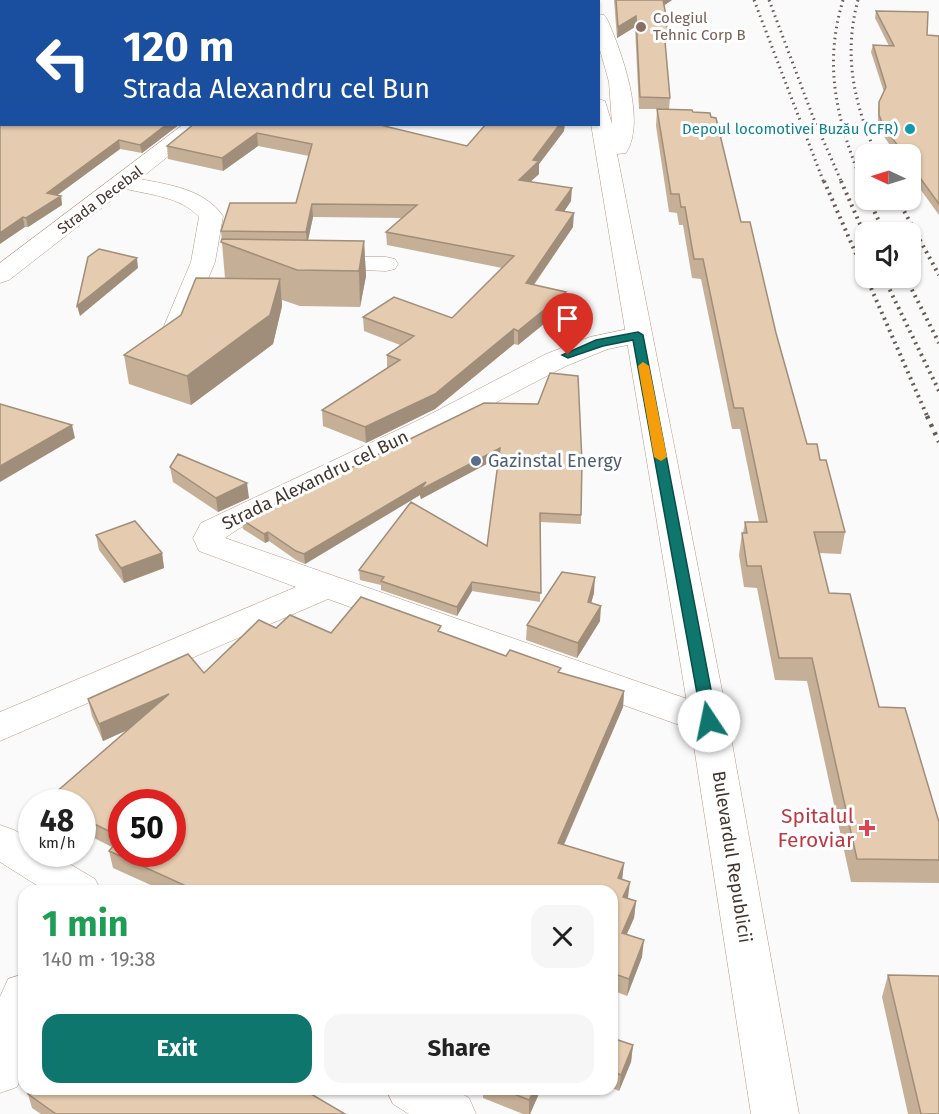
<!DOCTYPE html>
<meta charset="utf-8">
<style>
:root{--surface:#fff;--page:#f6f6f6;--text:#222;--muted:#767676;--accent:#0f766e}
body{margin:0;font-family:"Fira Sans",sans-serif;background:var(--page);color:var(--text);height:100vh;display:flex;flex-direction:column;font-size:22px;white-space:nowrap}
*{box-sizing:border-box;margin:0}
p{font-size:20px;color:var(--muted)}
.icon{flex:none;width:33px;height:33px;fill:none;stroke:currentColor;stroke-width:2;stroke-linecap:round;stroke-linejoin:round}
.map{position:relative;flex:1;overflow:hidden}
.panel{position:absolute;left:18px;top:885px;width:600px;height:210px;display:flex;flex-direction:column;background:var(--surface);border-radius:18px;box-shadow:0 2px 4px #0004}
.panel>*{flex:none}
.guide{position:absolute;left:0px;top:0px;width:600px;height:126px;box-shadow:0 2px 4px #0004;background:#1a4fa0;color:#fff;overflow:hidden}
.needle{width:39px;rotate:274deg}
.fabs{position:absolute;left:855px;top:144px;display:grid;gap:12px}
.fabs a{display:grid;place-items:center;width:66px;height:66px;border-radius:12px;background:var(--surface);box-shadow:0 2px 4px #0004;font-size:30px}
.speed{position:absolute;left:18px;top:789px;display:flex;gap:12px;font-size:30px;font-weight:700;text-align:center}
.speed>*{display:grid;place-content:center;width:78px;height:78px;border-radius:50%;background:var(--surface);box-shadow:0 2px 4px #0004;line-height:1}
.speed small{font-size:15px;font-weight:400}
.speed .limit{border:9px solid #d22;background:#fff;color:#111}
.pin{position:absolute;display:grid;place-items:center;width:51px;height:51px;color:#fff;margin:-62px -26px;border-radius:50% 50% 50% 0;rotate:-45deg;box-shadow:0 0 6px #0007}
.pin .icon{rotate:45deg}
.me{position:absolute;width:66px;margin:-33px;rotate:349deg;stroke-linejoin:round;filter:drop-shadow(0 0 4px #0008)}
.turn{display:flex;align-items:center;gap:21px;height:126px;padding:0 24px;font-size:27px}
.turn .icon{width:78px;height:78px;stroke-width:2.5}
.turn b{display:block;font-size:42px;line-height:51px}
.round{display:grid;place-items:center;flex:none;width:63px;height:63px;border-radius:18px;background:var(--page)}
.summary{display:flex;align-items:center;justify-content:space-between;height:102px;padding:0 24px}
h1{font-size:36px;font-weight:700;line-height:45px;color:#1e9e55}
.button{display:flex;gap:12px;margin-top:auto;padding:12px 24px}
.button a{flex:1;height:69px;border-radius:18px;background:var(--accent);color:#fff;font-size:24px;font-weight:700;line-height:69px;text-align:center}
.button a+a{background:var(--page);color:var(--text)}
.map>svg:first-child{display:block}
.lines{fill:none;stroke-linecap:round;stroke-linejoin:round}
.minor-casing{stroke:#b89785;stroke-width:1}
.major-casing{stroke:#b89785;stroke-width:1}
.minor{fill:#fff;fill-rule:evenodd}
.major{fill:#fff;fill-rule:evenodd}
.rail-far2{stroke:#665a54;stroke-width:3;stroke-dasharray:1.5 4;stroke-linecap:butt}
.rail-far1{stroke:#665a54;stroke-width:4;stroke-dasharray:2 4.5;stroke-linecap:butt}
.rail{stroke:#665a54;stroke-width:4.5;stroke-dasharray:3 6;stroke-linecap:butt}
.wall{fill:#c5af96}
.shaded-wall{fill:#a08e7a}
.building{fill:#e5cbaf;stroke:#a08e7a;stroke-width:1.5;fill-rule:evenodd}
.route{fill:#0f766e;stroke:#0a4d48;stroke-width:1.5}
.slow{fill:#f59e0b}
.education-dot{fill:#8d6e63;stroke:#fff;stroke-width:2}
.culture-dot{fill:#0f9aa8;stroke:#fff;stroke-width:2}
.service-dot{fill:#5c6f8a;stroke:#fff;stroke-width:2}
.health-dot{fill:#e0444e;stroke:#fff;stroke-width:2}
.labels{text-anchor:middle;dominant-baseline:central;stroke-width:6;stroke-linejoin:round;paint-order:stroke}
.far-education-label{font-size:15px;fill:#785e54;stroke:#fff;text-anchor:start}
.far-culture-label{font-size:15px;fill:#0d838f;stroke:#fff;text-anchor:end}
.far-street-label{font-size:15px;fill:#44362e;stroke:#fff}
.service-label{font-size:18px;fill:#4e5e75;stroke:#fff;text-anchor:start}
.street-label{font-size:18px;fill:#44362e;stroke:#fff}
.near-health-label{font-size:21px;fill:#be3a42;stroke:#fff;text-anchor:end}
</style>
<div class="map">
<svg width="939" height="1114" viewBox="0 0 939 1114">
<rect width="100%" height="100%" fill="#fafafa"/>
<g class="lines">
<g class="minor-casing">
<path id="minor" d="M184,124h24l-68,55c30,6 64,10 83,37l-8,46 -29,70 -9,2 -9,-2 -4,-6 27,-64 8,-45c-18,-20 -48,-22 -73,-28l-117,91 -9,3v-20z
M322,256l64,1 9,2 3,5 -3,5 -9,2 -73,-3 -3,-5 3,-5z
M638,327l9,2 4,6 -4,6 -39,8 -42,17 -123,64 -205,99 -13,9 497,173 6,10 -6,10 -13,3 -13,-3 -368,-132 -328,142v-29l296,-125 -97,-36 -6,-13 8,-15 222,-105 123,-64 44,-17z
M0,825l14,5 18,10v14h21l42,25 6,12h-55l-46,-29z
M24,974v97l-7,16 -17,6v-96l8,-18z
M386,1089h68l15,9 7,16h-67l-16,-10z"/>
</g>
<g class="major-casing">
<path id="major" d="M410,0h18v2h-17z
M448,0h21l-22,2z
M544,0h18v2h-17z
M598,14l6,1 3,4c14,31 40,102 19,134l-9,1 111,567 71,393h-48l-61,-393 -99,-597h7v-25l7,2 7,23 -3,-42 -11,-39z"/>
</g>
<use href="#minor" class="minor"/>
<use href="#major" class="major"/>
<path class="rail-far2" d="M754,0l70,183
M769,0l44,117 29,66
M843,0c-20,67 -6,119 19,183
M858,0c-15,55 -4,103 18,154"/>
<path class="rail-far1" d="M824,181l104,237
M841,181l25,57
M862,181l4,11
M869,200l15,32
M898,200l41,75
M884,278l55,113
M906,278l33,65"/>
<path class="rail" d="M927,416l12,26"/>
</g>
<path class="wall" d="M614,0h58l-8,5 3,25 -1,11h-1l5,57 -1,11h-30l-4,-82 -18,11z
M876,11l51,24 12,1v179l-29,-40v-21h-14l-13,-19 -5,-12v-13l1,-8 5,-10 -13,-40 2,-7 16,1 -14,-28z
M657,109l36,3 48,110 35,111 31,111 13,16 25,72 -4,22 -22,-1 10,40 50,114 60,115v61l-88,-1 -44,-201 -32,-1 -18,-92 -13,-1 -5,-32 3,-22h1l2,-11h14l-19,-93h-8l-31,-150 -9,-1 -9,-53h-4l-2,-12 -8,-1 -13,-86z
M2,124h178l-38,29 -22,-4 -63,46 4,1 1,9 -34,22h-3z
M194,124l273,22 97,-15 -25,33v10l-9,8 41,19 -7,10 9,16 -39,58 32,7v14l-48,39 -4,-1 -79,65 -69,34 -43,-17 -1,-16 65,-42v-13l13,-10 -36,-14 -1,-14 89,1 50,-50 -115,-23 -1,-13 16,-14 -89,-1 -5,23 56,1 2,35 -6,31 -60,-1 -18,-6v6l-9,38 -82,61 -62,-21 -5,-29 57,-40 44,-37 -4,-47 75,-28 13,-47 -51,-10 -35,25 -55,-12 -1,-13z
M484,403l97,112v9l-40,-2 -1,80 -68,-11 -15,25 -76,-26v-5l-21,-5 -1,-10 128,-24 12,-89 -78,42 -1,-4 -115,69 -9,-4 -27,-19 -4,2 -22,-14 -1,-9 52,-21z
M170,467l79,31 -31,14 -45,-30z
M96,535l66,18 2,15 -40,15 -25,-33z
M594,593l-3,10 9,18 -23,37 -51,-18 1,-15z
M276,628l55,5 110,-1 65,24 55,17 63,18 -1,16 -59,138 60,18 -2,16 6,19 8,3 -2,17 -7,16 15,23 -15,39 -15,-6v-99h-448l-51,-23 -4,-17 3,-4 -30,-15v-30h-34l-1,-2 80,-70 -24,11 -11,-25 -4,-17 116,-26z
M888,975l51,139h-31l-26,-117z
M612,1038l21,7 -2,17 -12,29 -7,-3z
M33,1089h279l1,6 32,19h-304l-9,-6 -4,-14z
M483,1089h58l-11,25h-7l-40,-16z"/>
<path class="shaded-wall" d="M362,0h17v2h-22z
M662,0h10l-10,7z
M636,16l-1,11 -18,11 1,-11z
M167,124h13l-38,29 -2,-8z
M560,124h5l-1,7 -25,33v10l-21,19 1,-13 14,-20z
M257,133l1,13 -35,25 -1,-13z
M119,140l1,9 -72,53 -1,-9z
M572,188l-1,13 -15,23v-14z
M61,196l1,9 -34,22 -2,-9z
M312,204l1,13 -6,28 -1,-13z
M574,213l-1,14 -48,70 1,-14z
M23,217l2,10 -25,17v-11z
M364,241l2,35 -6,31 -1,-36z
M137,258l1,10 -58,48 -3,-10z
M280,279l2,27 -9,38 -82,61 -4,-29z
M566,292v14l-48,39v-14z
M514,329v15l-79,65 -69,34 -1,-16z
M72,425l3,13 -75,44v-16z
M500,448v9l-79,42 -1,-4 -115,69 -1,-10 122,-72z
M247,483l2,15 -31,14 -2,-14z
M268,532l1,9 -4,2 -1,-9z
M162,553l2,15 -40,15 -3,-15z
M595,577l-1,16 -7,24 1,-15z
M472,582v9l-15,25v-9z
M601,606l-1,15 -23,37 1,-15z
M624,691l-1,16 -66,153 1,-17z
M169,694l3,16 -69,31 -4,-17z
M624,863l-2,17 -4,-2z
M630,882l-2,16 -5,-1z
M636,901l-2,17 -14,31 2,-16z
M644,940l-2,17 -15,39 2,-17z
M633,1045l-2,17 -12,29 2,-16z
M308,1089h4l1,9 -7,-7z
M535,1089h6l-11,25h-1v-14z"/>
<path class="building" d="M0,0h362l-5,2h-355v27l-2,-1z
M395,0h6l5,2h-14z
M616,0h47l4,20v10h-3l6,68 -30,-1 -4,-81 -18,11z
M876,11l52,1 -1,23 12,1v168l-29,-40v-10h-6l-20,-27 -5,-12v-13l7,-15 -13,-42 21,1z
M2,60v52l-2,-4v-47z
M657,109l35,1 1,2 17,1 1,4 5,1 25,104h9l26,111 31,111h10l3,16h6l19,72h-31l15,61 21,1 29,113 26,1 34,114v38l-82,-1 -45,-201h-33l-18,-92h-14l-5,-33h5l-2,-11h22l-24,-114h-9l-31,-149h-9l-9,-52h-4l-2,-13h-8z
M2,121v3h165l-27,21 -21,-5 -72,53 14,3 -35,22 -3,-1 -23,16v-111z
M194,124h182l91,22 19,-22h74l-27,36 6,1 -20,19 53,8 -16,22 18,3 -48,70 40,9 -48,39 -4,-2 -79,65 -70,33 -43,-17 78,-50 -13,-5 27,-19 -51,-19 31,-20 58,21 62,-62 -128,-24 31,-27 -105,-1 -6,28 -85,-1 9,-28h66l16,-59 -55,-11 -35,25 -55,-12z
M222,239l142,2 -5,30 -62,-1 -76,-28z
M99,249l38,9 -60,48 11,-49z
M196,278l84,1 -10,36 -83,61 -63,-21 57,-40z
M550,373l28,3 4,86 -1,53 -41,-2 1,80 -69,-11 -15,25 -76,-26 3,-4 -25,-7 52,-68 76,44 13,-98 -80,42 6,-8 -122,72 -8,-3 -28,-19 -4,2 -22,-14 37,-18 15,-3 44,-25 146,-71 54,1z
M0,404l72,21 -72,41z
M178,454l69,29 -31,15 -46,-31z
M135,521l27,32 -41,15 -25,-33z
M562,572l33,5 -7,25 13,4 -23,37 -51,-18z
M361,597l80,29 -3,5 68,25 4,-6 51,18 -3,4 66,19 -66,152 66,20 -6,15 12,4 -7,15 13,4 -14,32 22,7 -15,39 -17,-6v-82h-415l-88,-40 12,-14 -39,-19v-16h-30l-5,-2 122,-106 -70,30 -11,-25 100,-45 16,19 55,-53 17,8 14,-13 41,18zM122,802h50v52h-50z
M888,975l51,1v138h-18z
M612,1038l21,7 -12,30 -9,-4z
M33,1089h275l-2,2 39,23h-289l-28,-20z
M502,1089h33l-6,11z"/>
<path class="route" d="M638,332l5,3 74,386 -2,4h-11l-2,-4 -69,-381 -30,6 -35,12 -6,-3 34,-15z"/>
<path class="slow" d="M643,362l6,4 18,91 -6,4 -7,-4 -16,-91z"/>
<circle class="education-dot" cx="641" cy="27" r="6"/>
<circle class="culture-dot" cx="910" cy="129" r="6"/>
<circle class="service-dot" cx="476" cy="461" r="6"/>
<path class="health-dot" d="M864 819h6v6h6v6h-6v6h-6v-6h-6v-6h6z"/>
<g class="labels">
<g class="far-education-label">
<text x="653" y="18">Colegiul<tspan x="653" dy="17">Tehnic Corp B</tspan></text>
</g>
<g class="far-culture-label">
<text x="898" y="129">Depoul locomotivei Buzău (CFR)</text>
</g>
<g class="far-street-label">
<text transform="translate(100 200) rotate(-37)">Strada Decebal</text>
</g>
<g class="service-label">
<text x="488" y="461">Gazinstal Energy</text>
</g>
<g class="street-label">
<text transform="translate(315 480) rotate(-26)">Strada Alexandru cel Bun</text>
<text transform="translate(732 857) rotate(81)">Bulevardul Republicii</text>
</g>
<g class="near-health-label">
<text x="854" y="816">Spitalul<tspan x="854" dy="24">Feroviar</tspan></text>
</g>
</g>
</svg>
<div class="fabs">
<a><svg class="needle" viewBox="-14 -14 28 28"><path d="M0-13l5 13h-10z" fill="#e53935"/><path d="M0 13l5-13h-10z" fill="#767676"/></svg></a>
<a><svg class="icon" aria-label="sound" viewBox="0 0 24 24"><path d="M4 9h4l5-4v14l-5-4H4zM17 9q2 3 0 6"/></svg></a>
</div>
<div class="speed"><div>48<small>km/h</small></div><div class="limit">50</div></div>
<div class="pin" style="left:568px;top:355px;background:#d93025"><svg class="icon" aria-label="arrive" viewBox="0 0 24 24"><path d="M6 21V4h12l-3 4 3 4H6"/></svg></div>
<svg class="me" style="left:709px;top:721px" viewBox="-20 -20 40 40"><circle r="19" fill="#fff"/><path d="M0-13L10 11 0 6-10 11z" fill="#0f766e"/></svg>
<div class="guide">
<div class="turn"><svg class="icon" aria-label="left" viewBox="0 0 24 24"><path d="M17 20v-9H6M10 6l-5 5 5 5"/></svg><div><b>120 m</b>Strada Alexandru cel Bun</div></div>
</div>
<section class="panel">
<div class="summary"><div><h1>1 min</h1><p>140 m · 19:38</p></div><a class="round"><svg class="icon" aria-label="close" viewBox="0 0 24 24"><path d="M6 6l12 12M18 6L6 18"/></svg></a></div>
<div class="button"><a>Exit</a><a>Share</a></div>
</section>
</div>
